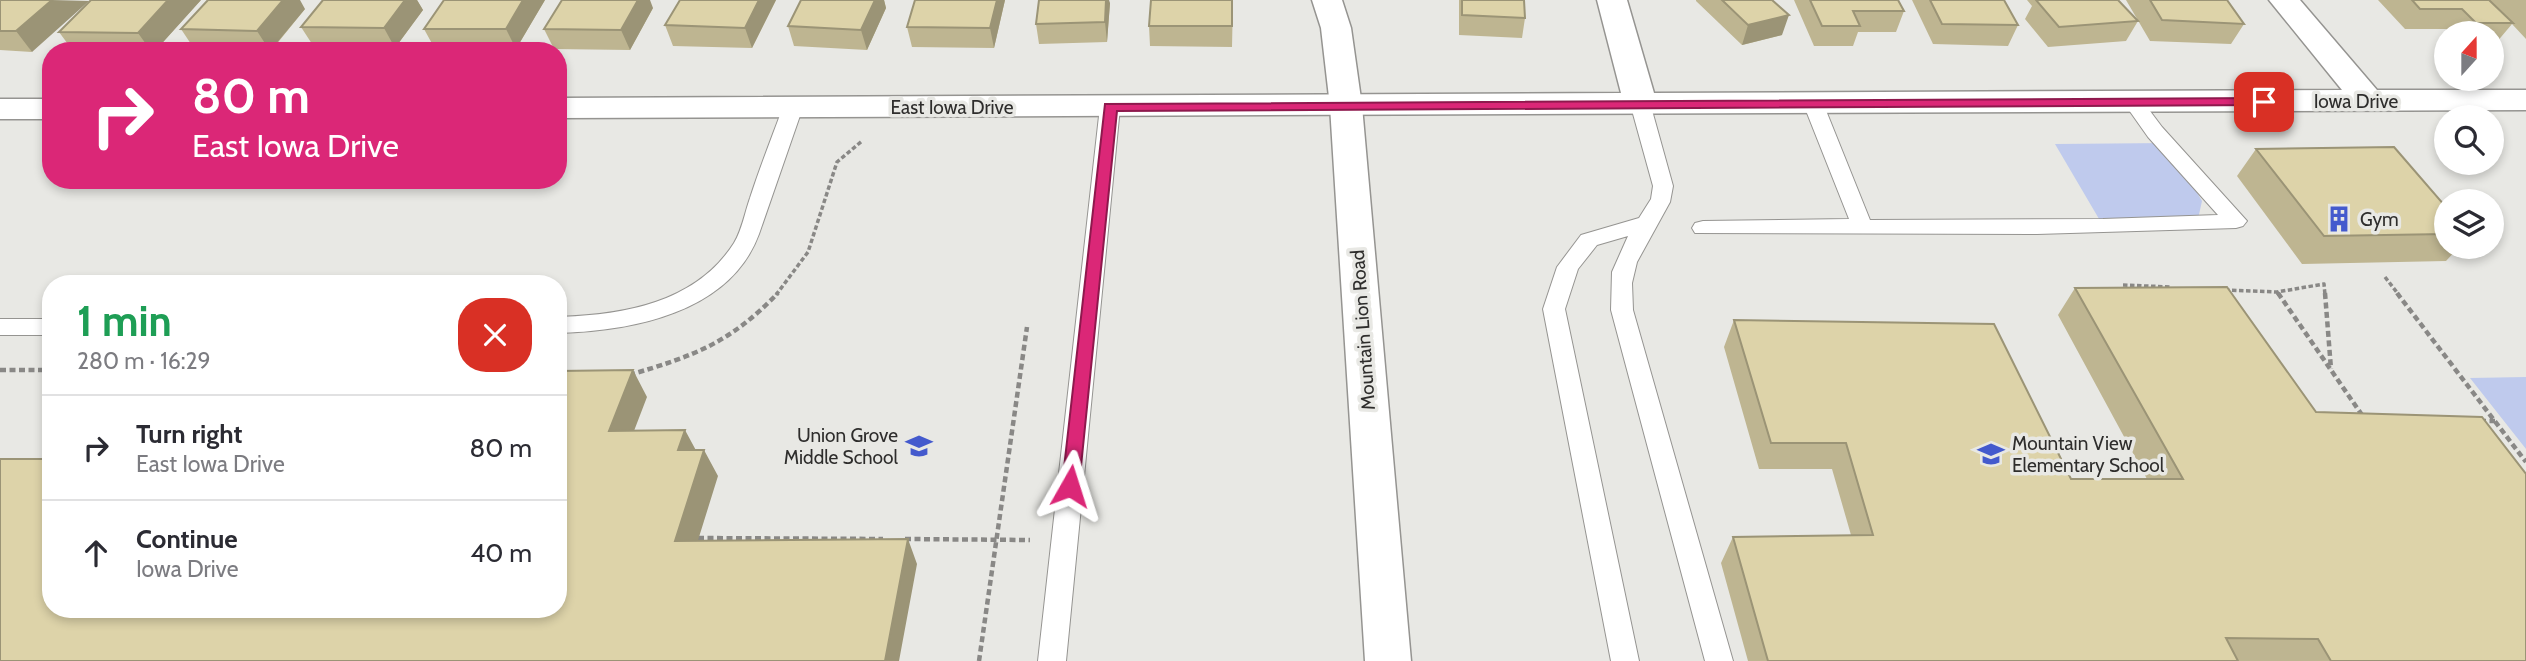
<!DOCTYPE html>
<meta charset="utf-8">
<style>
:root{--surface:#fff;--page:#f7f7f7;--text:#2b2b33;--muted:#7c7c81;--line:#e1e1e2}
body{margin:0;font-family:Cabin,sans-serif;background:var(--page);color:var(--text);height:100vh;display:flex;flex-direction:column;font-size:26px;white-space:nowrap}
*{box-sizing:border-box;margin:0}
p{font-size:23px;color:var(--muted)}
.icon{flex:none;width:38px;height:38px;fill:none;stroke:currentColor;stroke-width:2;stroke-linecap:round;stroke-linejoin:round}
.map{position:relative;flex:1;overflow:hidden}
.panel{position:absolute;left:42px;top:275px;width:525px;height:343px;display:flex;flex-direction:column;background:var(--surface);border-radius:28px;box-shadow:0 4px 10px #0003}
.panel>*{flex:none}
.guide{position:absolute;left:42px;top:42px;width:525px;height:147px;border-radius:28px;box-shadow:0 4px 10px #0003;background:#db2777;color:#fff;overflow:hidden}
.needle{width:46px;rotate:21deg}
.controls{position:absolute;left:2434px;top:21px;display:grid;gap:14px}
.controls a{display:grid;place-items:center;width:70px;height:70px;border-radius:50%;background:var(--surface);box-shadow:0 4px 10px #0003;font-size:35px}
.pin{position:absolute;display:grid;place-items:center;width:60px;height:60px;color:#fff;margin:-30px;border-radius:14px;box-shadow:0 4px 10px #0006}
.me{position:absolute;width:77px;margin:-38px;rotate:6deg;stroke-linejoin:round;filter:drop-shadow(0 0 5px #0008)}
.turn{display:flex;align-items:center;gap:24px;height:147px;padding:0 35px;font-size:32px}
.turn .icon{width:91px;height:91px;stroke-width:2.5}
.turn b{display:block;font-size:49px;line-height:60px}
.round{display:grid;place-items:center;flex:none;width:74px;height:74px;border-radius:28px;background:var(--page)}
.overview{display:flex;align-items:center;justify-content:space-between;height:119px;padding:0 35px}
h1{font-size:42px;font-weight:700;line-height:52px;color:#1e9e55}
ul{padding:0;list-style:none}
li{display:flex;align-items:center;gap:21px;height:105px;padding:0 35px;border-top:2px solid var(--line)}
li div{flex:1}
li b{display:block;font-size:26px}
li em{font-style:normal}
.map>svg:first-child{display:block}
.green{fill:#bfcaed}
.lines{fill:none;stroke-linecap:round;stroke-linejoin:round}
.lane-casing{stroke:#959491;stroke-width:2}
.street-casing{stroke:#959491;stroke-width:3}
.secondary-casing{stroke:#959491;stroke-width:3}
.path-far1{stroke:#898886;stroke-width:3.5;stroke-dasharray:4.5 2.5;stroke-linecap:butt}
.path{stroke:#898886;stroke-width:4.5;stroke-dasharray:6 3.5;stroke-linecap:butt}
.lane{fill:#fff;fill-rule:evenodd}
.street{fill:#fff;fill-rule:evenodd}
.secondary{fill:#fff;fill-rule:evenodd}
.wall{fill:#beb591}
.shaded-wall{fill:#9b9476}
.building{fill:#ddd3a9;stroke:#9b9476;stroke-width:2}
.route{fill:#db2777;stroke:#8e194d;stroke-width:2}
.labels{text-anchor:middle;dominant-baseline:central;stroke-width:7;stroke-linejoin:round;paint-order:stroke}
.street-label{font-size:19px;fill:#2e2d2c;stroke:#e8e8e4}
.poi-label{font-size:19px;fill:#2e2d2c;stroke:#e8e8e4;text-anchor:start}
</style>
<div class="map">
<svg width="2526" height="661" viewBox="0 0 2526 661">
<rect width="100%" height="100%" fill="#e8e8e4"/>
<path class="green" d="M2168,143l34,58 -4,18 -96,5 -47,-80z
M2526,377v72l-56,-71z"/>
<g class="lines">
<g class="lane-casing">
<path id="lane" d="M1640,97l10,6 23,83 -3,16 -33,60 -5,21 1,27 100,351h-28l-94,-351 1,-38 16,-36 -31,9 -19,24 -13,40 74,352h-28l-68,-352 14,-42 24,-32 58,-17 12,-19 2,-13 -23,-83z
M1813,97l10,6 47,117 233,-1 115,-4 -70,-78 -24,-34 10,-6 7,2 21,28 85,94 -4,5 -7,2 -199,6 -342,-1 -3,-5 3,-5 8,-2 146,-2 -46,-116z
M793,101l10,6 -44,127c-29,79 -127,97 -201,99v-16c65,-2 138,-14 176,-74 8,-13 11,-31 16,-45 10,-31 22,-61 33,-91z
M1110,101l10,6 -54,554h-28l62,-554z
M0,319h51v16h-51z"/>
</g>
<g class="street-casing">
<path id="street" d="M1597,0h30l27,93 688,-3 -73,-90h31l77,90h149v20l-1968,8v-20l1063,-5z
M0,99h51v20h-51z"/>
</g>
<g class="secondary-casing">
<path id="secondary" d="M1312,0h30l9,28 11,78 49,555h-46l-35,-555 -9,-78z"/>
</g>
<path class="path-far1" d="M2385,277l14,18
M2123,285l48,2
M2225,290l52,2 47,-8 1,11
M2277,292l2,3
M776,295l32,-43 29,-90 25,-21"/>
<path class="path" d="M2278,293l86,125
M2325,293l6,76
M2397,293l129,169
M0,370h51
M629,375c65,-19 101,-32 149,-82
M2480,421h15
M698,538l185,1
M905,539l125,1
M979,661l48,-334"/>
<use href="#lane" class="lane"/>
<use href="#street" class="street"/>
<use href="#secondary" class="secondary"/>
</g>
<path class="wall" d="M0,0l32,52 -32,-2z
M201,0l-46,51h-82l-14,-19z
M323,0h94l6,10 -28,38 -81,-1 -13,-20z
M545,0l-29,49h-81l-11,-20z
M680,0h96l-24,48 -79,-2 -8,-21z
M801,0h83l2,8 -19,42 -73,-4 -6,-20z
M915,0h90l-11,48 -82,-1 -5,-20z
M1151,0h82l-1,47 -82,-1 -1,-20z
M1459,0h65l1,18 -3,20 -63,-3z
M1696,0h76l10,35 -40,10 -46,-44z
M1794,0h104l6,11 -8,21h-38l-5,14h-39z
M1912,0h92l14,25 -10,21 -75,-2z
M2027,0h91l20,21 -12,20 -78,6 -23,-28 7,-13z
M2126,0h101l17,24 -13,20 -81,-3z
M2378,0h148v39l-14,-15 -16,19h-4v-10h-41l-5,-4h-41z
M1110,3l-3,39 -68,2 -3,-20z
M653,8l-23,42 -76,-1 -10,-20z
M305,9l-34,42 -76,-1 -14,-21z
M2256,149l190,58v40h13l-13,14 -144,3 -65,-88z
M2075,288l241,124 210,249h-778l-27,-98 12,-26 118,-2 -19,-66h-73l-35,-122 10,-27 337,159h76l-89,-164z"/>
<path class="shaded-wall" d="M52,0l37,1 -57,51 -16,-21z
M168,0h33l-46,51h-4l-13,-18z
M283,0h17l5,9 -35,42 -13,-20z
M405,0h12l6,10 -28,38 -11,-20z
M523,0h22l-29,49 -10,-20z
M638,0h12l3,8 -23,42 -9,-20z
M759,0h17l-24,48 -7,-20z
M875,0h9l2,8 -19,42 -6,-20z
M997,0h8l-11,48 -4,-20z
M1106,0h3l1,3 -3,39 -2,-20z
M1789,15l-7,20 -40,10 6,-20z
M633,370l14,27 -23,60 -15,-26z
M685,430l14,26 -21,-6z
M704,450l14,26 -28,90 -15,-25z
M908,539l9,25 -18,97h-14z"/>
<path class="building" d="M0,0h52l-36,31h-16z
M91,0h77l-30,33 -79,-1z
M208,0h75l-26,31 -76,-2z
M323,0h82l-21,28 -83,-1z
M444,0h79l-17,29h-82z
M562,0h76l-17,30 -77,-1z
M680,0h79l-14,28 -80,-3z
M801,0h74l-14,30 -73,-4z
M915,0h82l-7,28 -83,-1z
M1039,0h67l-1,22 -69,2z
M1151,0h81v26h-83z
M1462,0h62l1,18 -63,-3z
M1722,0h50l17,15 -41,10z
M1810,0h88l6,11h-51l7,15h-38z
M1930,0h74l14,25 -76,-1z
M2036,0h82l20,21 -79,6z
M2150,0h77l17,24 -82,-4z
M2412,0h77l24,23h-37l-14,-14h-42z
M2394,147l52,60v27l-122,2 -68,-87z
M2227,287l89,125 166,5 44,57v187h-195l-13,-22 -92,-1 12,23h-470l-35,-124 140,-2 -27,-92h-75l-37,-123 260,4 77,155h112l-108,-191z
M633,370l-24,61 76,-1 -7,20h26l-29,91 233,-2 -23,122h-885v-202h51v150h507v-238z"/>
<path class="route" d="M2264,98l7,4 -2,3 -1152,6 -38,375 -9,8 -8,-8 43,-382z"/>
<defs>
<g id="building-bare" transform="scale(2.1)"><path d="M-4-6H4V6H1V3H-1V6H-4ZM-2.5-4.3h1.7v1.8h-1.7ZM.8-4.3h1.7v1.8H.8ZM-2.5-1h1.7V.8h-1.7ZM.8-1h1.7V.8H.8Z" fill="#445acd" stroke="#e8e8e4" stroke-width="2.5" paint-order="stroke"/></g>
<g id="school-bare" transform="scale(2.1)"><path d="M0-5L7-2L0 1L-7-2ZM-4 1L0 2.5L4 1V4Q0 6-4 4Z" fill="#445acd" stroke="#e8e8e4" stroke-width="2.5" paint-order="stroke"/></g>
</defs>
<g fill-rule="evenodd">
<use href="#building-bare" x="2339" y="219"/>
<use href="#school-bare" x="919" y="446"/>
<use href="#school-bare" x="1991" y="454"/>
</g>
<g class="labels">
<g class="street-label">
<text x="2356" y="101">Iowa Drive</text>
<text x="952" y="107">East Iowa Drive</text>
<text transform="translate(1363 330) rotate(-94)">Mountain Lion Road</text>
</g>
<g class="poi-label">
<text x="2360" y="219">Gym</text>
<text x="898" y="435" text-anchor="end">Union Grove<tspan x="898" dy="22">Middle School</tspan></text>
<text x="2012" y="443">Mountain View<tspan x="2012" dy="22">Elementary School</tspan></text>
</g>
</g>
</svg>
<div class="controls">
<a><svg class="needle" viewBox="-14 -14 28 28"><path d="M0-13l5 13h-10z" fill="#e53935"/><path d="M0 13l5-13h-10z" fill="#7c7c81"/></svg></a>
<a><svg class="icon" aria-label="search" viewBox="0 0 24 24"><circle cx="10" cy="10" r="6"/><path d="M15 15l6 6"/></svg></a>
<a><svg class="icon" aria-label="layers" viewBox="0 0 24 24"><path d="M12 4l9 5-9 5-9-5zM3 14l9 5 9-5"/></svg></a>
</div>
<div class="pin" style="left:2264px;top:102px;background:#d93025"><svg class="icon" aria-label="arrive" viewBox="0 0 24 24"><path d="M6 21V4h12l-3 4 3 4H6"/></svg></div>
<svg class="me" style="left:1070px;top:486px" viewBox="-20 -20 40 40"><path d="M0-17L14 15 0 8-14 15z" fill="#db2777" stroke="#fff" stroke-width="4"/></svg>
<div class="guide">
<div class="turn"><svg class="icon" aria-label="right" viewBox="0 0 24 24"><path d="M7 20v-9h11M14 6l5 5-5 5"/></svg><div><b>80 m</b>East Iowa Drive</div></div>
</div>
<section class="panel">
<div class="overview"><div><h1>1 min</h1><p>280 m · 16:29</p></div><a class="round" style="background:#d93025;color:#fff"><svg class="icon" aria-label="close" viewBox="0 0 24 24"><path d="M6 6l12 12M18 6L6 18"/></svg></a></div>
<ul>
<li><svg class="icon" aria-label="right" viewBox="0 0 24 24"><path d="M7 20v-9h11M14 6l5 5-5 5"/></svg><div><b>Turn right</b><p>East Iowa Drive</p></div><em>80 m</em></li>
<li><svg class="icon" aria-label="ahead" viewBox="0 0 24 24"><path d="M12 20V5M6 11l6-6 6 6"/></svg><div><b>Continue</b><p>Iowa Drive</p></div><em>40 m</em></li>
</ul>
</section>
</div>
